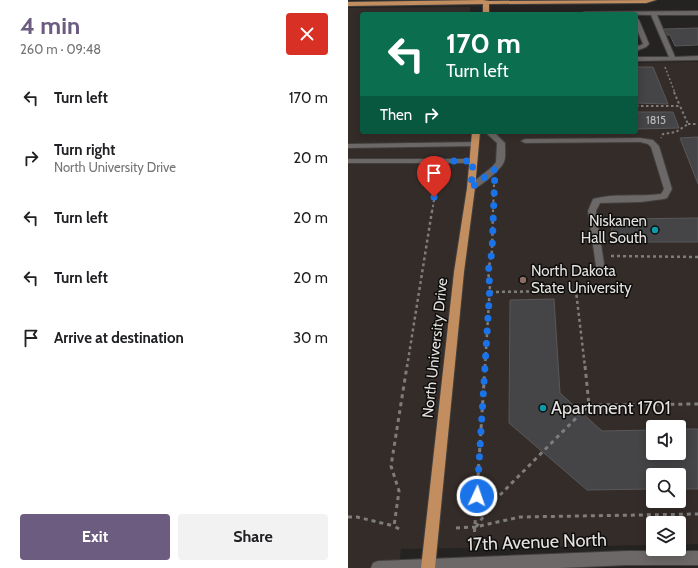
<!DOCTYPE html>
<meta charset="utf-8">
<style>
:root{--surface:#fff;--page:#f2f2f2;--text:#202124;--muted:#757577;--accent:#6c5c7f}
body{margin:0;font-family:Cabin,sans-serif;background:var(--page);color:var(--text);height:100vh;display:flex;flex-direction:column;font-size:15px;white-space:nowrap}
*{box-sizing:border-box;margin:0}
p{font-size:13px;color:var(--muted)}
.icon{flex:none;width:22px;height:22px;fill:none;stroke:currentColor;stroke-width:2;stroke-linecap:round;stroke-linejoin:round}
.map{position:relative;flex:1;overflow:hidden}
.drawer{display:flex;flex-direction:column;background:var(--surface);width:348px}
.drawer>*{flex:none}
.top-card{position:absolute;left:12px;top:12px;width:278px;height:122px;border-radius:4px;box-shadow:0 2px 10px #0003;background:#0b6e4f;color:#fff;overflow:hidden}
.controls{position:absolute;left:298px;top:420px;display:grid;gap:8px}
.controls a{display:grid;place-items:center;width:40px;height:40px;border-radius:4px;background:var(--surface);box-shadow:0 2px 10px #0003;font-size:20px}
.pin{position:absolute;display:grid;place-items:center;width:34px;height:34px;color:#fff;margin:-41px -17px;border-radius:50% 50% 50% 0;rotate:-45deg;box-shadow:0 0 4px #0007}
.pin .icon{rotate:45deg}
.me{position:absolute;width:44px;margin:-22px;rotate:3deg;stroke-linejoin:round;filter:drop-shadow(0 0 3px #0008)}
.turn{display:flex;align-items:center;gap:14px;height:84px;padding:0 20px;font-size:18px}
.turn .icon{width:52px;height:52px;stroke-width:2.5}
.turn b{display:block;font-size:28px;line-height:34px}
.then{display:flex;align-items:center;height:38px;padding:0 20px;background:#0003;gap:8px;font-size:15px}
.round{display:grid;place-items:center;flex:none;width:42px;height:42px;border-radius:4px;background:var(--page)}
.overview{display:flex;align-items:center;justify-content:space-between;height:68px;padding:0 20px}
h1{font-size:24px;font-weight:700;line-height:30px;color:var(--accent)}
.cta{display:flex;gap:8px;margin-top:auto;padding:8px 20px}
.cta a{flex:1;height:46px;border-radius:4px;background:var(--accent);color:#fff;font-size:16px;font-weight:700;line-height:46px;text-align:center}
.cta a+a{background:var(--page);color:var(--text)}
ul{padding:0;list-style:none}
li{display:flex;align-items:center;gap:12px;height:60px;padding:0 20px}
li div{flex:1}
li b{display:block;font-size:15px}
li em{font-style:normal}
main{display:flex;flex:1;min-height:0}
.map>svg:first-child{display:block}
.built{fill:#342c28;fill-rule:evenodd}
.building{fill:#454446;stroke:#59585a}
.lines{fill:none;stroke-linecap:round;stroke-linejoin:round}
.minor-casing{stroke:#413f3e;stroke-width:2}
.major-casing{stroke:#413f3e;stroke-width:2}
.path-far3{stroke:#7f7d7c;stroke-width:1.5;stroke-dasharray:2 2;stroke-linecap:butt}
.path-far2{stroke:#7f7d7c;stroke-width:2;stroke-dasharray:2.5 2.5;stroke-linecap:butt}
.path-far1{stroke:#7f7d7c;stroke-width:2.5;stroke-dasharray:3 3;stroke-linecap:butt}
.path{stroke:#7f7d7c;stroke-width:3;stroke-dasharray:4 4;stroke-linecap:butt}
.minor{fill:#6b6867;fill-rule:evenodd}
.major{fill:#c38e5f;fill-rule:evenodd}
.route{stroke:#1a73e8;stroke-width:7;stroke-dasharray:0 12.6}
.culture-dot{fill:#0f9aa8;stroke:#0e0d0c;stroke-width:1.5}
.education-dot{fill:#8d6e63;stroke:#0e0d0c;stroke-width:1.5}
.labels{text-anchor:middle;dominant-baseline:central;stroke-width:3;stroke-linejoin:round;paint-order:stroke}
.far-number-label{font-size:11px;fill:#bcbaba}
.poi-label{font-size:15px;fill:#e3e2e1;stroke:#0e0d0c;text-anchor:end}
.street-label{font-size:15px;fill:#e3e2e1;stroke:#0e0d0c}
.near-poi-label{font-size:18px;fill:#e3e2e1;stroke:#0e0d0c;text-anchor:start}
.near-street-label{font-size:18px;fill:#e3e2e1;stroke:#0e0d0c}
</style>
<main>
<section class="drawer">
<div class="overview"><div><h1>4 min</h1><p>260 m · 09:48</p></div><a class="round" style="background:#d93025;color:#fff"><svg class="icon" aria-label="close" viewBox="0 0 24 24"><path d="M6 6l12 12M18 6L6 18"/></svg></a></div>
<ul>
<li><svg class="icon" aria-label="left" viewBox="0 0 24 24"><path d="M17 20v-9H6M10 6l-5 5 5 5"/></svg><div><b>Turn left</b></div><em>170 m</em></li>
<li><svg class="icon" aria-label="right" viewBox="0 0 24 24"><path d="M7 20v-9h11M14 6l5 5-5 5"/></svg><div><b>Turn right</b><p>North University Drive</p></div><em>20 m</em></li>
<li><svg class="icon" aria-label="left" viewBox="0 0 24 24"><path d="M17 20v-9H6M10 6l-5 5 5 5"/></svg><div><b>Turn left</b></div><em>20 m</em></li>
<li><svg class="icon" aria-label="left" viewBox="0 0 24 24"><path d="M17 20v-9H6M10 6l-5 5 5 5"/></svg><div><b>Turn left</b></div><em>20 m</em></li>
<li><svg class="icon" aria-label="arrive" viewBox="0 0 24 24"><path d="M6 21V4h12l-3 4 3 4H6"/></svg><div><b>Arrive at destination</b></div><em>30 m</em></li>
</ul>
<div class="cta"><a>Exit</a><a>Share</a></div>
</section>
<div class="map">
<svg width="350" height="568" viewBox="0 0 350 568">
<rect width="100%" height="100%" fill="#252322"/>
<path class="built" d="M122,7v7h-108v118h274v-69l62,-1v482l-19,1v-22h-26v22l-252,4 -2,19h-51v-560zM305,427h26v26h-26zM305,475h26v26h-26z"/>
<path class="building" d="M350,28v17l-23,1 -5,-11h-3l-3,-6z
M288,67h17l15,37 -32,-1z
M288,112h37l6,16 -43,1z
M350,137v47l-18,-46z
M350,218v24h-77v-4h-8l-3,-16h7v-3z
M206,299l6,94 42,38 51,-1v23h26v-24h19v60h-19v-14h-26v14l-66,1 -78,-67 1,-123z"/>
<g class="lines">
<g class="minor-casing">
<path id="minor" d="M350,11v4h-41l18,42 23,-1v4l-62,1v-4h33l-18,-42 -70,-1 3,-2z
M288,18l3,2 10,24 -3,3 -10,4v-4l7,-3 -7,-17z
M137,132h9l11,11c0,6 1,14 -1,19 -3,8 -29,30 -36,28l-1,-2 1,-2 24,-19 4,-5 1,-19z
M292,138l13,2 6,6 13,43 -5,9 -3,1 -23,3 -41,1 -4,8 9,59 -5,4 -3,-1 -9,-62 5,-12c21,-6 46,-2 68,-5l3,-5 -13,-42 -3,-3 -8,-2 -115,1 -4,-2 4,-2z
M127,142h3v4l-130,2v-4z
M0,159h125l4,2 -4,2h-125z
M279,551h71v14h-71l-67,3h-189l2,-5 5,-2z"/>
</g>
<g class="major-casing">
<path id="major" d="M135,0l6,1 167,-1 -10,3 -157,1v10h-6v-10l-135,2v-4z
M124,132h8l-5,56 -11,84 -29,296h-14l33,-296 13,-84z"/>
</g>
<path class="path-far3" d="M317,67l10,26"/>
<path class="path-far2" d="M326,92l6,14
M288,106h44l8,18 -12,8 -13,2 -2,4
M340,124h10
M84,212l7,-42
M145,212l1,-28"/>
<path class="path-far1" d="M263,256l87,1
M142,292l86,-1 9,76
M59,367l25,-156
M137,367l5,-82 -2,-13 4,-21 1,-40"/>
<path class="path" d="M237,366l4,39
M0,517h9l37,9
M128,527l20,-28 93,-94 109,-1
M108,528l19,-1 45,-10 178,-3
M51,529l-5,-3 5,-35 -8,-25 16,-100
M126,540l11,-174"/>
<use href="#minor" class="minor"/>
<use href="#major" class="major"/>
</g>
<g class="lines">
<path class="route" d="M86,197l6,-36h33l-2,27 24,-19 -3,83 -4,20 2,13 -13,211"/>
</g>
<g class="culture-dot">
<circle cx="307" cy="230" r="4"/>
<circle cx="195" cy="408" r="4"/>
</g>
<circle class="education-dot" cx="175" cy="280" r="4"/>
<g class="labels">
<g class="far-number-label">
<text x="308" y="120">1815</text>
</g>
<g class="poi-label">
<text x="299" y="221">Niskanen<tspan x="299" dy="17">Hall South</tspan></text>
<text x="183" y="271" text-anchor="start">North Dakota<tspan x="183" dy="17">State University</tspan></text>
</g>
<g class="street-label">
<text transform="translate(87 348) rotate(-84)">North University Drive</text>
</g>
<g class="near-poi-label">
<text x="203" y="408">Apartment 1701</text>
</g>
<g class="near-street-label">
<text transform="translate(189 542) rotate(-2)">17th Avenue North</text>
</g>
</g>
</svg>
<div class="controls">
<a><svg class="icon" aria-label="sound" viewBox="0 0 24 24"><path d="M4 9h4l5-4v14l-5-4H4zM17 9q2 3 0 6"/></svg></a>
<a><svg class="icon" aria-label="search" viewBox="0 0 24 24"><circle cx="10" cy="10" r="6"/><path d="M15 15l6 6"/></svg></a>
<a><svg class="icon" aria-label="layers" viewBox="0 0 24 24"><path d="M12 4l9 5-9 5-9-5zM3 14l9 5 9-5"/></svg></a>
</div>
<div class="pin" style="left:86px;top:197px;background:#d93025"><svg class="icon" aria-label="arrive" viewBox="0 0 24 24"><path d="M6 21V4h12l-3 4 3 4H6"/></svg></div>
<svg class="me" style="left:129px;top:496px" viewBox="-20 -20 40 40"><circle r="17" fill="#1a73e8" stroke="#fff" stroke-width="3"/><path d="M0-11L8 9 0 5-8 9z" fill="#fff"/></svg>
<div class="top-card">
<div class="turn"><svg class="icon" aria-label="left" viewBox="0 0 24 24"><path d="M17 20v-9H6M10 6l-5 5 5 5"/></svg><div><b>170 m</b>Turn left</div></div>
<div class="then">Then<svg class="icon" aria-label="right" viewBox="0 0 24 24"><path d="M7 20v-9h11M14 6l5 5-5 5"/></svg></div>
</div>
</div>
</main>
